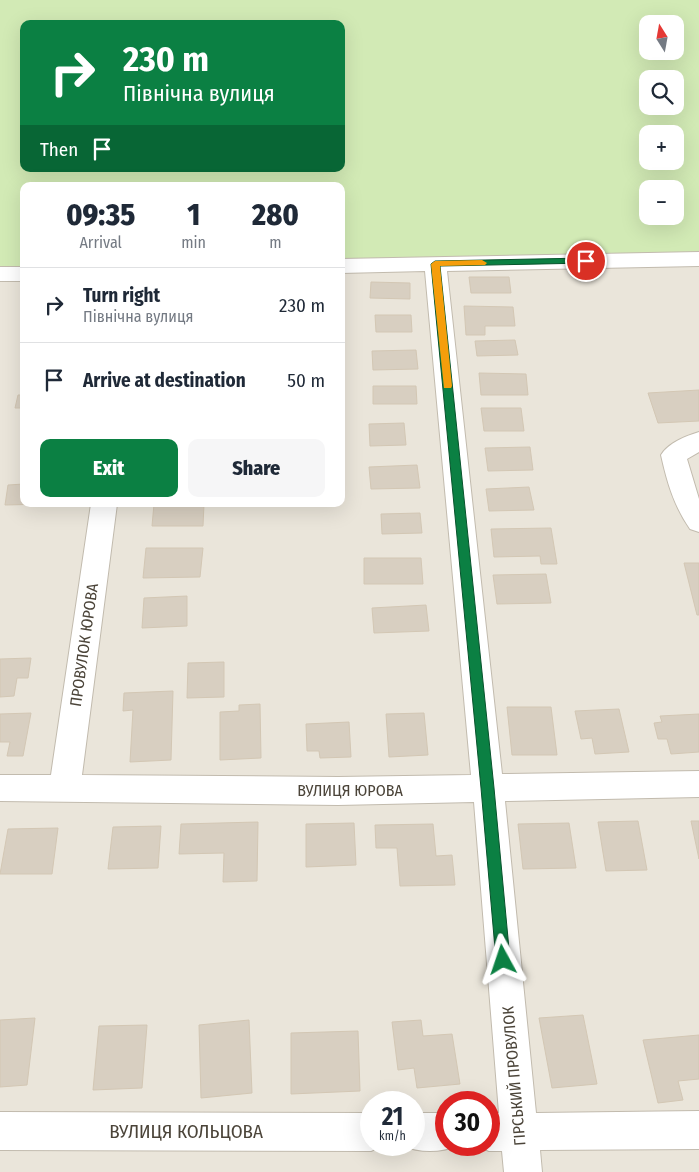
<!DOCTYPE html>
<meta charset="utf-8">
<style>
:root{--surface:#fff;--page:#f6f6f7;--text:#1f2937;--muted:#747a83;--line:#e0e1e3;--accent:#0b8043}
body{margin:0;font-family:"Fira Sans Condensed",sans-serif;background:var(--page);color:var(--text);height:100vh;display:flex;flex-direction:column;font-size:19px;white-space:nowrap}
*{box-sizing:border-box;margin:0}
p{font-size:16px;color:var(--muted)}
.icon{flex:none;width:28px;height:28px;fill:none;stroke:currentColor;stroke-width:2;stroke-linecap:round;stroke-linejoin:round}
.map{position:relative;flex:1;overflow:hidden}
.side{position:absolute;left:20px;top:182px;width:325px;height:325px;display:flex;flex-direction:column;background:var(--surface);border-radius:10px;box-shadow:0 5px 20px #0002}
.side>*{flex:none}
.top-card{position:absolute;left:20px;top:20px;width:325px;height:152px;border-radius:10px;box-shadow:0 5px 20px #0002;background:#0b8043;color:#fff;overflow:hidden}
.needle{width:32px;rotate:349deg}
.controls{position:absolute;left:639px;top:15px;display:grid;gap:10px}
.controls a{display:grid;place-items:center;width:45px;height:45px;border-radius:10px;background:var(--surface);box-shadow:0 5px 20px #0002;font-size:25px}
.speed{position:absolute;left:360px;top:1091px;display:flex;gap:10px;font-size:25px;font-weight:700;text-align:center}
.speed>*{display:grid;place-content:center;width:65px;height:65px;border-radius:50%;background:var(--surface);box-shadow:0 5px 20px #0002;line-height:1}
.speed small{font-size:12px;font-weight:400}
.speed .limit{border:8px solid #d22;background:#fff;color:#111}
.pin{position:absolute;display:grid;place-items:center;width:42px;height:42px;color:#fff;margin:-21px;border:2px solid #fff;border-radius:50%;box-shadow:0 1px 5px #0007}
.me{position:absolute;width:55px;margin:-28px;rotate:355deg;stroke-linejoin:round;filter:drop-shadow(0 0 4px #0008)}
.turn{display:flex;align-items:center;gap:18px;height:105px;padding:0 20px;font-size:22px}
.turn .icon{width:65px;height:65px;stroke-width:2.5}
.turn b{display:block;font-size:35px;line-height:42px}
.then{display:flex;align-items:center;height:48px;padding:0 20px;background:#0003;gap:10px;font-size:19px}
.eta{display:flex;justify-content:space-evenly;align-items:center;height:85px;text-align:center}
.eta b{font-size:30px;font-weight:800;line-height:35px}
.button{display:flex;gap:10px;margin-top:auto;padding:10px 20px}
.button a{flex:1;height:58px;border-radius:10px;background:var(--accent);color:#fff;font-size:20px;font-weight:800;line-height:58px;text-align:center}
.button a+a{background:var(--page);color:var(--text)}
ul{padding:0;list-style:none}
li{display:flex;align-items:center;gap:15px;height:75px;padding:0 20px;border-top:1px solid var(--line)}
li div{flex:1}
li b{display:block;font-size:19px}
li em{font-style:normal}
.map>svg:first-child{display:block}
.residential{fill:#eae5da;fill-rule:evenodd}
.green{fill:#d2eab5;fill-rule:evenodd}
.building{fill:#d8cfc1;stroke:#d3c7b4}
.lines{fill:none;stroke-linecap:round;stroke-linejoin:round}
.minor-casing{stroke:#c2bbae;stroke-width:2}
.minor{fill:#fff;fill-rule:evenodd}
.route{fill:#0b8043;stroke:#07532c}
.slow{fill:#f59e0b}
.labels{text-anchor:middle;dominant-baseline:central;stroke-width:5;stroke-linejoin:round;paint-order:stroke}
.street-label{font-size:16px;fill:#4b4439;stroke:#fff}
.near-street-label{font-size:19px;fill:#4b4439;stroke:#fff}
</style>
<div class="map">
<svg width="699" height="1172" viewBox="0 0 699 1172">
<rect width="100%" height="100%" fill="#f6f3ec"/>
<path class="residential" d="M699,259v913h-699v-898h24v230h317v-238zM371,1102h43v43h-43zM446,1102h43v43h-43z"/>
<path class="green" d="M0,0h699v253l-358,8v-75h-317v82h-24zM24,24h317v145h-317zM648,24h27v27h-27zM648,79h27v27h-27zM648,134h27v27h-27zM648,189h27v27h-27z"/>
<path class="building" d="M469,277h40l2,16h-40z
M371,282l39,1v16l-40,-1z
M464,306l49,1 2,19h-30v9h-19z
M375,315h36l1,17h-36z
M515,340l3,15 -41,1 -2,-15z
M416,350l2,19 -45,1 -1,-19z
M479,373l47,1 2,21h-47z
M373,386h43l1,18h-44z
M699,390v31l-41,2 -10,-30z
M18,395h6v13h-9z
M481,408h40l3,23h-40z
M404,423l2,22 -36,1 -1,-22z
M530,447l3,23 -45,1 -3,-23z
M417,465l3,23 -49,1 -2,-22z
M24,484v20h21l-40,1 3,-20z
M529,487l5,23 -45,1 -3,-22z
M154,504h50l-1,22h-51z
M420,513l2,20 -40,1 -1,-20z
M551,528l6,36h-16l-1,-8 -46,1 -3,-28z
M146,548h57l-3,29 -57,1z
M364,558h57l2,26h-59z
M684,563h15v52h-2z
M546,574l5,29 -54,1 -4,-29z
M187,596v30l-45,2 2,-30z
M426,605l3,26 -55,2 -2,-25z
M31,658l-3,20h-11l-3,18 -14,1v-38z
M224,662v35l-37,1 1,-35z
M173,691l-2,69 -41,2 3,-52 -10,1 1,-18z
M260,704l1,54 -41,2v-48l19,-1v-6z
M507,707h44l6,48h-45z
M619,709l10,43 -34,2 -3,-16 -11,1 -6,-28z
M31,713l-8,43h-16l3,-14h-10v-28z
M424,713l4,42 -39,2 -3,-43z
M699,714v38l-28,2 -4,-15h-9l-4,-16 8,-1 -2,-6z
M349,722l2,35 -31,1 -1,-7h-12l-1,-27z
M638,821l9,49 -41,1 -8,-49z
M691,821h8v38z
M258,822l-1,59 -34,1 1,-29 -45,1 2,-30z
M354,823l2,42 -50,2v-43z
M569,823l7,45 -53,1 -5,-45z
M433,824l3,32 16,-1 3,30 -55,1 -3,-38h-21l-1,-23z
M161,826l-3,42 -50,1 5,-42z
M58,828l-6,46h-52l8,-45z
M583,1015l14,69 -45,4 -13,-70z
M35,1018l-8,67 -27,2v-67z
M249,1020l3,73 -51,5 -2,-73z
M421,1020l2,16 29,-2 8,50 -43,4 -3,-20 -16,2 -6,-48z
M147,1025l-5,63 -49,2 6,-64z
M358,1031l2,60 -69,3v-61z
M699,1035v44l-21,2 5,19 -25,3 -15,-63z"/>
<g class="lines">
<g class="minor-casing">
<path id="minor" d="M699,252v14l-252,5 55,503 197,-3v26l-194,4 31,312 163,-2v38l-159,1 2,22h-38l-2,-21h-13l-13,-6h13v-32h10l-25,-311 -136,3 -338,-4v-26h51l40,-271h26l-35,271 256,2 133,-2 -46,-504 -84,2v-14z
M0,267h24v14h-24z
M699,432v20l-12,7 12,40v33l-9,-3c-16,-23 -23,-47 -29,-74 7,-12 25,-19 38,-23z
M0,1112l371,1v32h13l-13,6 -371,-1z
M414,1113h32v32h13c-19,8 -39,8 -58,0h13z"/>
</g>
<use href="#minor" class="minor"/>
</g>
<path class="route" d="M586,258l4,3 -1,2 -149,3 54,522 16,172 -2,5 -5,2 -5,-2 -2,-5 -15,-172 -50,-524 4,-3z"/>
<path class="slow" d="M482,260l5,3 -2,2 -45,1 12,120 -1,2h-7l-13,-124 4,-3z"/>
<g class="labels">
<g class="street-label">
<text transform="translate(84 645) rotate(-82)">ПРОВУЛОК ЮРОВА</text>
<text x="350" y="790">ВУЛИЦЯ ЮРОВА</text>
<text transform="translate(514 1076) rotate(-95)">ГІРСЬКИЙ ПРОВУЛОК</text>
</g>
<g class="near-street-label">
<text x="186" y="1131">ВУЛИЦЯ КОЛЬЦОВА</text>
</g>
</g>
</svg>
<div class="controls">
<a><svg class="needle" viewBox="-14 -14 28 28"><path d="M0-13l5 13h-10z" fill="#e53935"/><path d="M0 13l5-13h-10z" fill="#747a83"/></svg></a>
<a><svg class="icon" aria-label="search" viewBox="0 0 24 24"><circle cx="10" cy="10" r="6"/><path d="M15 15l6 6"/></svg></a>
<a>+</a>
<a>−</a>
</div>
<div class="speed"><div>21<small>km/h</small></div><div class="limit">30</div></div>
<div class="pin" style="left:586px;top:261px;background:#d93025"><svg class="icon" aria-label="arrive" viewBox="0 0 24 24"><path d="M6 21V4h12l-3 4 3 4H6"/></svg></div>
<svg class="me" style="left:503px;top:960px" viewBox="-20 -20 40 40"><path d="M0-17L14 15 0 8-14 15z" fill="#0b8043" stroke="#fff" stroke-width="4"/></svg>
<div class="top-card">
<div class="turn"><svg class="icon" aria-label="right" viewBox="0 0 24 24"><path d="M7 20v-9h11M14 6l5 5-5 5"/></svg><div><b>230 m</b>Північна вулиця</div></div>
<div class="then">Then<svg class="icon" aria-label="arrive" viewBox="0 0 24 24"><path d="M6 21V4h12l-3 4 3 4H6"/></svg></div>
</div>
<section class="side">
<div class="eta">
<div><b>09:35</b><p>Arrival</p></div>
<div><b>1</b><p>min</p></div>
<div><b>280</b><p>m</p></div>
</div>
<ul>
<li><svg class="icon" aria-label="right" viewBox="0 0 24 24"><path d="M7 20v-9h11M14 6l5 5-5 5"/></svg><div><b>Turn right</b><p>Північна вулиця</p></div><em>230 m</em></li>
<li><svg class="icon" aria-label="arrive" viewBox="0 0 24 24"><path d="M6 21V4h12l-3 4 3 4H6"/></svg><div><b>Arrive at destination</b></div><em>50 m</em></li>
</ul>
<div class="button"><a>Exit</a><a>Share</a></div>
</section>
</div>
